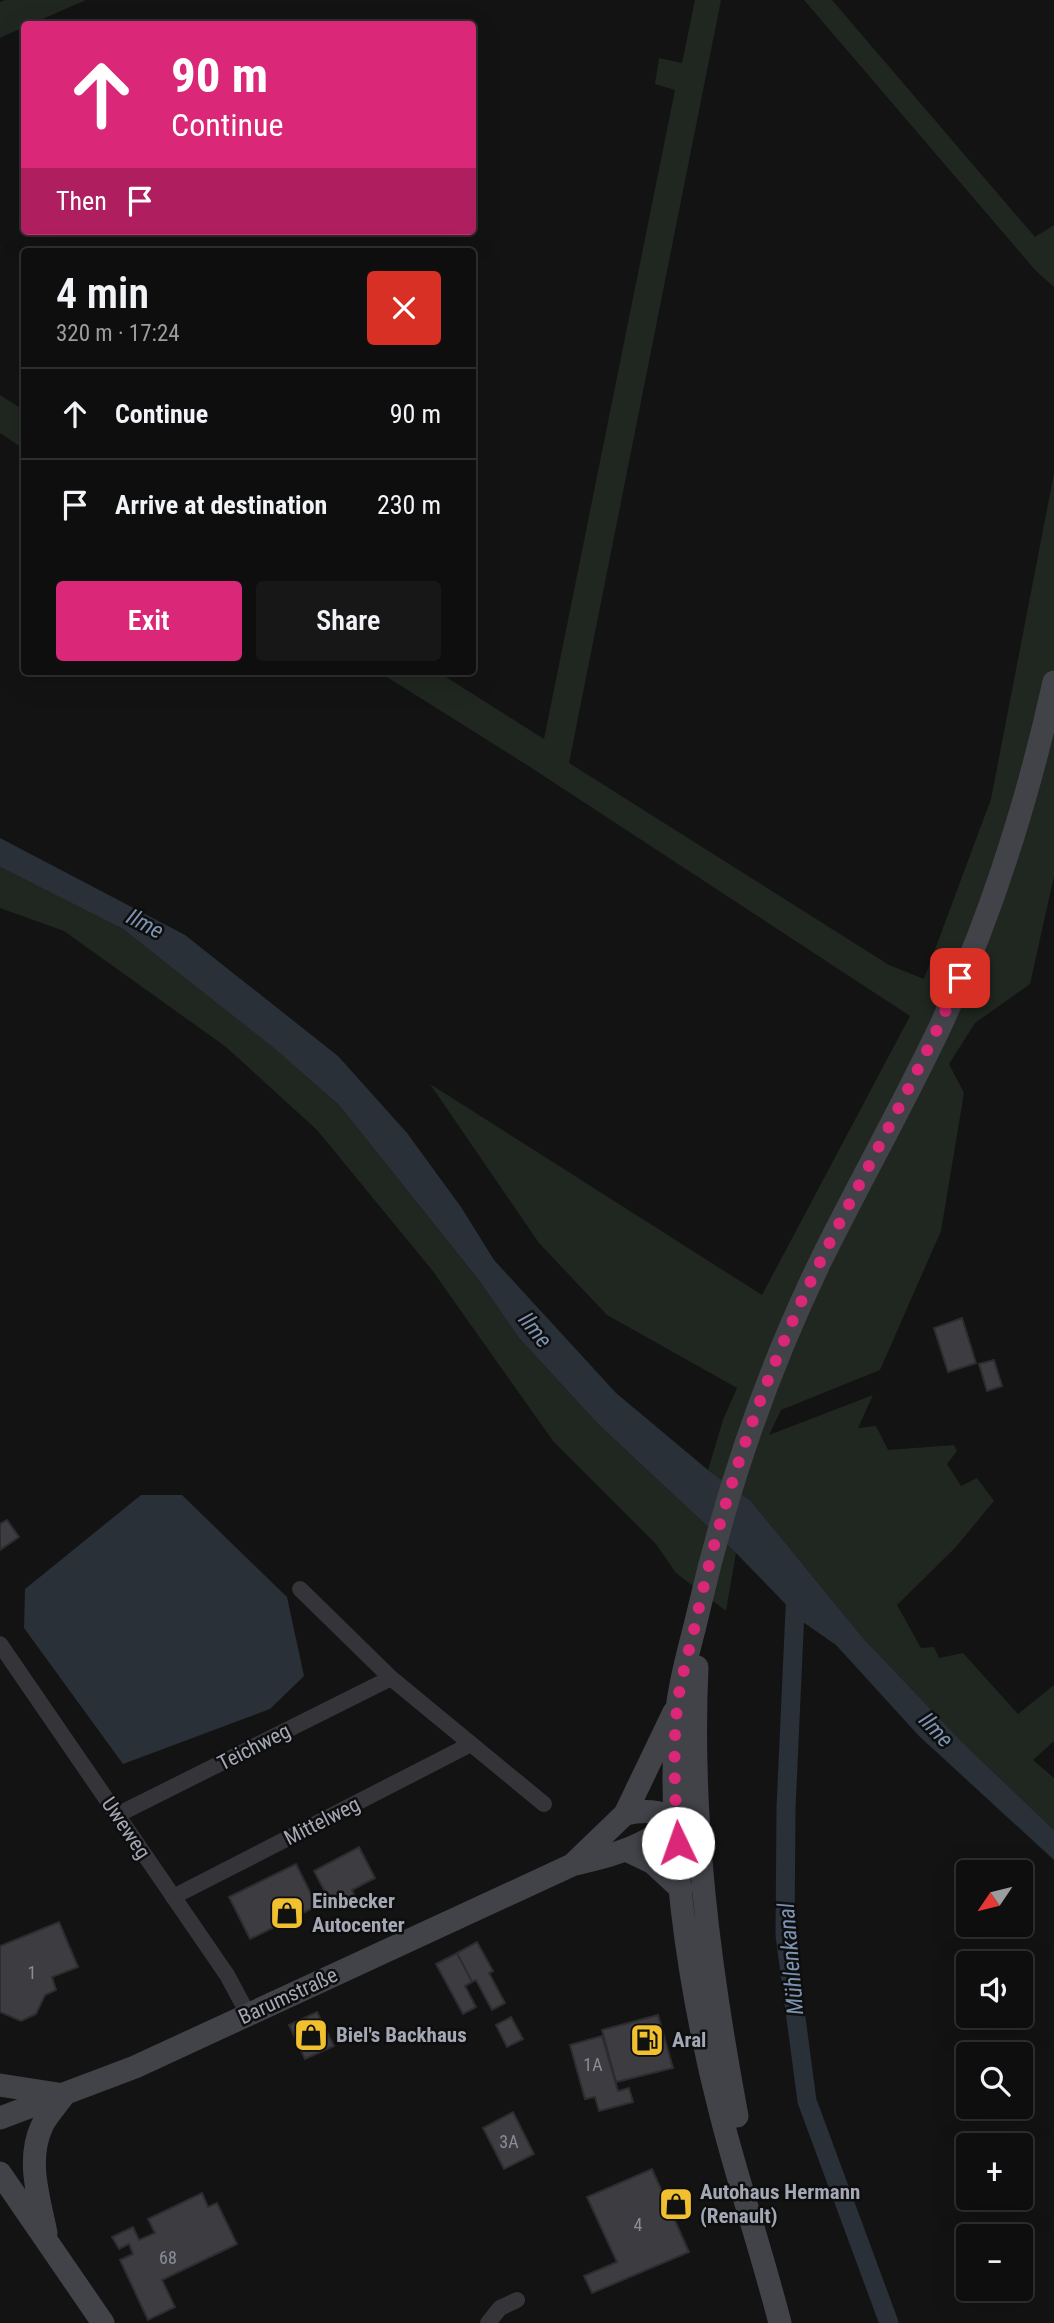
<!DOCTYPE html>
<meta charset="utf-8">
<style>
:root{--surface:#0e0e0f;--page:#171718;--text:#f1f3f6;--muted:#9b9c9e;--line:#2e2e2f;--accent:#db2777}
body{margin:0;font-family:"Roboto Condensed",sans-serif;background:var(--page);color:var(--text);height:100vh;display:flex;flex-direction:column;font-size:26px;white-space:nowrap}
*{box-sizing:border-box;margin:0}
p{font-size:23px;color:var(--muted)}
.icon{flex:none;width:38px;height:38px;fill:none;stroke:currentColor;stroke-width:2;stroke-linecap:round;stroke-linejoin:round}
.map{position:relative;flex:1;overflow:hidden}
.side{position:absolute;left:21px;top:248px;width:455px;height:427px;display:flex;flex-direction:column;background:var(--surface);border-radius:7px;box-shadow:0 7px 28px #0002,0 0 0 2px var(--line)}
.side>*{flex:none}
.hud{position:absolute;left:21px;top:21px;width:455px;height:214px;border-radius:7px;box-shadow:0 7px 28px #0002,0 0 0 2px var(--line);background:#db2777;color:#fff;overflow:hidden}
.needle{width:46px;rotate:235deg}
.controls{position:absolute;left:956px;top:1860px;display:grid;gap:14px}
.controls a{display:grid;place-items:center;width:77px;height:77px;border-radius:7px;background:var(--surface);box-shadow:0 7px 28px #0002,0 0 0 2px var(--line);font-size:35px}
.pin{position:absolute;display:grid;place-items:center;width:60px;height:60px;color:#fff;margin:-30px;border-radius:14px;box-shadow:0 4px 10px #0006}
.me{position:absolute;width:77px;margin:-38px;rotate:357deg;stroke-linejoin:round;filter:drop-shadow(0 0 5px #0008)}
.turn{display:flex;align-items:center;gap:24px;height:147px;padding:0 35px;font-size:32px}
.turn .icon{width:91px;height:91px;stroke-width:2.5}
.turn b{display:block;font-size:49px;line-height:60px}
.then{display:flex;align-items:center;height:66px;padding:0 35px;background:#0003;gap:14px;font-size:26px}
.round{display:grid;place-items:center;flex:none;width:74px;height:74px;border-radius:7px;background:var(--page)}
.head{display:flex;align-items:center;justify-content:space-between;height:119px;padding:0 35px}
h1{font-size:42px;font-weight:600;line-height:52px}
.action{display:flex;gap:14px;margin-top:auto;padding:14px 35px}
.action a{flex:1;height:80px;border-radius:7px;background:var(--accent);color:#fff;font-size:28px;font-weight:600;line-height:80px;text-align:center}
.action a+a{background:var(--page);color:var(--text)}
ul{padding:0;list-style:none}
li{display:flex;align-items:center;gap:21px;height:91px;padding:0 35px;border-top:2px solid var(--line)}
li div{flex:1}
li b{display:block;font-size:26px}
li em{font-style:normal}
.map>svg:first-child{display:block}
.green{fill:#1f2720}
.water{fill:#293038}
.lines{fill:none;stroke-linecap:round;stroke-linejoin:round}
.canal{stroke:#293038;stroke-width:19}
.building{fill:#3d3d41;stroke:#2d2d30;stroke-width:2}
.street{stroke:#343439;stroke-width:16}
.secondary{stroke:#424349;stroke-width:23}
.route{stroke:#db2777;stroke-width:12;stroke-dasharray:0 21.6}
.labels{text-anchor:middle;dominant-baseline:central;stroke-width:5;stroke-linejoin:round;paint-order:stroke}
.number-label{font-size:18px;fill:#8a8d98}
.street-label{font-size:21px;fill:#a4a8b5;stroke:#0e0e0f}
.poi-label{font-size:21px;font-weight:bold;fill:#a4a8b5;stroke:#0e0e0f;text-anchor:start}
.water-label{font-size:23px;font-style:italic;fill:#7b93b0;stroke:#0e0e0f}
</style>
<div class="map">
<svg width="1054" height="2323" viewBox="0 0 1054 2323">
<rect width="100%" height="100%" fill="#131314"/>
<path class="green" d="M5,0h81l-55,24h-7v3l-24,11v-36z
M695,0h26l-152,763 320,202 35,14 67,-180 63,-326v403l-24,108 -55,39 -26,41 15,29 -23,138 -61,139 -99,40 -12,25 104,-40 -15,33 18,-2 12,24 66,-5 3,6 -10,13 14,22 16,-8 17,23 -39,47 -58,57 24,43 13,-1 5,11 24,-5 55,61 36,-29v56l-21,19 21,18v52l-92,-88 -99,-104 -112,-137 -43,-31 15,-50 14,-32 -130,-73 -68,-72 -109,-159 332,211 148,-279 -383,-251 -148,-93h59l106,67 131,-649 -20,-6 4,-26 23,5z
M804,0h28l203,237 19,-12v62l-18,-16z
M0,395l24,15v39l-24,-16z
M0,867l123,62 148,116 68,60 139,174 41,59 80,87 137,128 -10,58 -50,-38 -20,-29 -103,-103 -121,-171 -115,-140 -91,-83 -162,-116 -64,-23z"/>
<path class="water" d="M0,838l185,97 153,121 69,77 54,74 33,53 122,133 92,77 43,31 112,137 99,104 92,88v30l-135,-124 -83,-91 -33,-23 -67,-69 -137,-128 -80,-87 -41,-59 -139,-174 -65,-57 -151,-119 -123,-62z
M141,1495h41l105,102 17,79 -34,33 -147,55 -99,-136 1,-39z"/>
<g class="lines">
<path class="canal" d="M796,1588l-10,220 -1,127 22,166 82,222"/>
</g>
<path class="building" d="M962,1318l14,45 -28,9 -14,-44z
M994,1360l8,26 -15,5 -8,-27z
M7,1520l12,17 -19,13v-26z
M359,1847l16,31 -23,12 4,8 -22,11 -20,-38z
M296,1864l21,42 -67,33 -21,-42z
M59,1922l19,45 -26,10 4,13 -11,5 -9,19 -15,7 -21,-9v-66z
M477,1942l16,29 -4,2 16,30 -13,7 -16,-30 -4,2 -15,-29z
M457,1953l15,29 -7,4 11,21 -13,7 -27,-50z
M317,2012l17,34 -29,13 -16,-34z
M658,2015l15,53 -57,14 -14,-52z
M511,2017l12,22 -16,8 -11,-22z
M602,2036l16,55 11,-3 4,14 -34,9 -4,-14 -10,2 -15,-54z
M513,2112l21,42 -30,15 -21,-41z
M652,2169l37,83 -97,41 -8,-17 33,-14 -30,-65z
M202,2193l6,14 9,-4 20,41 -75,36 13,27 -27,13 -28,-60 13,-6 -4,-10 -10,5 -7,-12 21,-10 6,13 16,-7 -7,-14z"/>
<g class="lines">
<path class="street" d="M300,1589l91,89 153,126
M0,1644l227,331 21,39
M117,1815l274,-137
M173,1897l298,-153
M488,2323l12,-15 17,-8"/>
<path class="secondary" d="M697,1667c-7,152 12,300 40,449
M625,1814c22,-5 43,-4 59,14
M628,1851l25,12 28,26
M572,1865l53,-51 49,-102
M0,2085l58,9
M0,2118l135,-51 437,-202c56,-14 86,-21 123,-68
M0,2173l103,150
M46,2233c-7,-35 -20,-73 -4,-107 5,-11 15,-21 22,-31
M780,2323c-18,-70 -41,-138 -59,-208 -32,-124 -57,-286 -43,-413 4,-31 14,-62 21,-93 28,-121 68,-238 123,-351 38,-77 81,-153 118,-231 51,-110 88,-227 114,-345"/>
</g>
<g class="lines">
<path class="route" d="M678,1843c-3,-46 -6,-97 0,-143 5,-32 15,-62 21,-93 27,-121 68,-238 123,-349 46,-93 97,-184 138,-280"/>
</g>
<defs>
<g id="shop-square" transform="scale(1.75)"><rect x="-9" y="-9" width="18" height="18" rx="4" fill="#f1c02e" stroke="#0e0e0f"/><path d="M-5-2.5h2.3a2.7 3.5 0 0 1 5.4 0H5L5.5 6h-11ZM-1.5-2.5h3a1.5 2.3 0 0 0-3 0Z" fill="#111"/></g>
<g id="fuel-square" transform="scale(1.75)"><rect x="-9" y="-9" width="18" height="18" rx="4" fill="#f1c02e" stroke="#0e0e0f"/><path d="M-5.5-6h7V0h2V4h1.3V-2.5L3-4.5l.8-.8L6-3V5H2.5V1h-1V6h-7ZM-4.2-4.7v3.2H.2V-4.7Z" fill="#111"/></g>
</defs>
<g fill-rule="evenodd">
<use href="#shop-square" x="287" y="1913"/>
<use href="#shop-square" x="311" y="2035"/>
<use href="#fuel-square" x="647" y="2040"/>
<use href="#shop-square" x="676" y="2204"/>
</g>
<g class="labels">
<g class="number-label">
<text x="32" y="1972">1</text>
<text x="593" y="2064">1A</text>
<text x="509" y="2141">3A</text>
<text x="638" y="2224">4</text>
<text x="168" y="2257">68</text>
</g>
<g class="street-label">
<text transform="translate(254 1747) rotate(-27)">Teichweg</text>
<text transform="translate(322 1821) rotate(-27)">Mittelweg</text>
<text transform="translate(126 1828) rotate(56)">Uweweg</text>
<text transform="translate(288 1996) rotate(-25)">Barumstraße</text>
</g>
<g class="poi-label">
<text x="312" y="1901">Einbecker<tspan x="312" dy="24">Autocenter</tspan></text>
<text x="336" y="2035">Biel's Backhaus</text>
<text x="672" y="2040">Aral</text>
<text x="700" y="2192">Autohaus Hermann<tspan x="700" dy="24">(Renault)</tspan></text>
</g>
<g class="water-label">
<text transform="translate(145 924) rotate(28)">Ilme</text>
<text transform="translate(535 1330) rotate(51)">Ilme</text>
<text transform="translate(936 1730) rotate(47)">Ilme</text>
<text transform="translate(791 1959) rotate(-95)">Mühlenkanal</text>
</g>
</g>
</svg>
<div class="controls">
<a><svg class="needle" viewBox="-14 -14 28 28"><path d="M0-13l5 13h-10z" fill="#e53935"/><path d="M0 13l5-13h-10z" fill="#9b9c9e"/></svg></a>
<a><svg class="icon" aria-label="sound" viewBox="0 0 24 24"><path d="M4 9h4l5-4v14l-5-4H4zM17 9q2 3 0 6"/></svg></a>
<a><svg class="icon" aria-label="search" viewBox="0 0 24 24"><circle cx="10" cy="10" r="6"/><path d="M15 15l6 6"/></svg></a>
<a>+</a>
<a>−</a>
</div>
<div class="pin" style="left:960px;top:978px;background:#d93025"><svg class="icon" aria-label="arrive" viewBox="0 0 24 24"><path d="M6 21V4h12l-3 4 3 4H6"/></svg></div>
<svg class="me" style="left:678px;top:1843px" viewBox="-20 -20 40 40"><circle r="19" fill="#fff"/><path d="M0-13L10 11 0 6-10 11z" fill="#db2777"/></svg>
<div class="hud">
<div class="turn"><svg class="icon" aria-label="ahead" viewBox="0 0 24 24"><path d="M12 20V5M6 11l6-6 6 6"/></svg><div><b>90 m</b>Continue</div></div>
<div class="then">Then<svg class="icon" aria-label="arrive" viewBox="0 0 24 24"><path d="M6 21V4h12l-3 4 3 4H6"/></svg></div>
</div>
<section class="side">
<div class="head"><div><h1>4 min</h1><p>320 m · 17:24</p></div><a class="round" style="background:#d93025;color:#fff"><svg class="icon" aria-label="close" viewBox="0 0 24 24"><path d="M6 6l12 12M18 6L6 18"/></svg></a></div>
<ul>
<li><svg class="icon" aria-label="ahead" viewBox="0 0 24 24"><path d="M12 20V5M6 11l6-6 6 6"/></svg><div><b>Continue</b></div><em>90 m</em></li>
<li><svg class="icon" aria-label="arrive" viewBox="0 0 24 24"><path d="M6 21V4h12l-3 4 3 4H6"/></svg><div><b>Arrive at destination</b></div><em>230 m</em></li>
</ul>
<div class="action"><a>Exit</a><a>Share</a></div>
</section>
</div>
